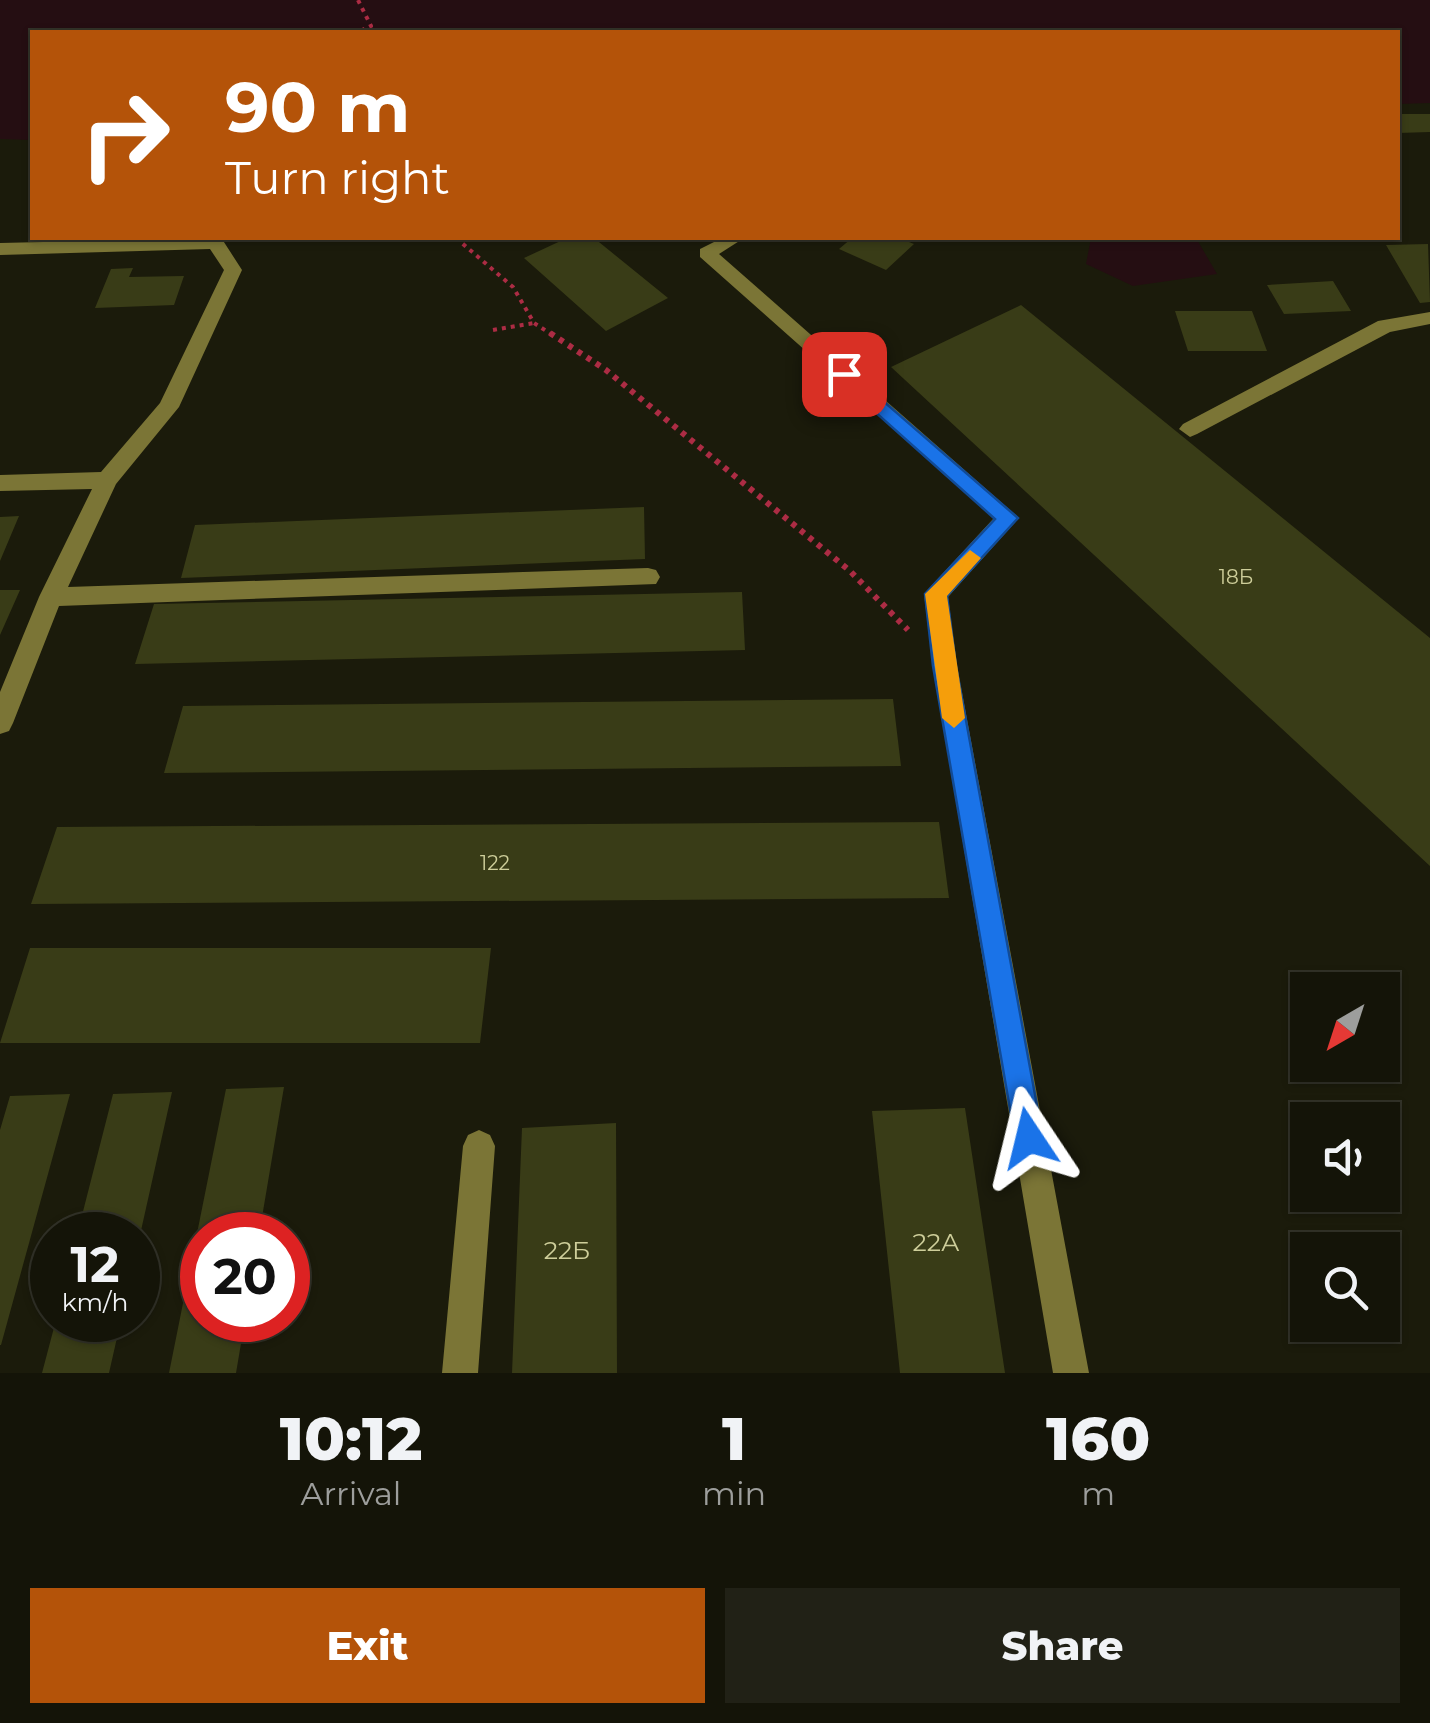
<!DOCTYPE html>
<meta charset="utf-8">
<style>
:root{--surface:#141408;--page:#212116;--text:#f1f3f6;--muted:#9d9e9c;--line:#333329;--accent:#b45309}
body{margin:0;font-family:Montserrat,sans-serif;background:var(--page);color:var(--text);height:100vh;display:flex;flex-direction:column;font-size:38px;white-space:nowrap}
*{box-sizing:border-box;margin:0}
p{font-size:32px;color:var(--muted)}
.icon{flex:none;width:55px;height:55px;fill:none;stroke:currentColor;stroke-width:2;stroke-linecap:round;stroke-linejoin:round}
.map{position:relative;height:1373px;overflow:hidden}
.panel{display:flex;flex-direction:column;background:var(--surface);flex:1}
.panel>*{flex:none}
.guide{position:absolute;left:30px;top:30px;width:1370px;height:210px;border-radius:0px;box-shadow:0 2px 8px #0004,0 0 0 2px var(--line);background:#b45309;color:#fff;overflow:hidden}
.needle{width:65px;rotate:219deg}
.buttons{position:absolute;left:1290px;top:972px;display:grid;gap:20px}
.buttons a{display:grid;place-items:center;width:110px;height:110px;border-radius:0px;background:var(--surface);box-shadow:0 2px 8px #0004,0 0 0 2px var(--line);font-size:50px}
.speed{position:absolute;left:30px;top:1212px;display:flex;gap:20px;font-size:50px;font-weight:700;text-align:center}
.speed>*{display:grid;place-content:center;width:130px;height:130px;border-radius:50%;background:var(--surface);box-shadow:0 2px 8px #0004,0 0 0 2px var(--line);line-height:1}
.speed small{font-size:25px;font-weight:400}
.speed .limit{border:15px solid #d22;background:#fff;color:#111}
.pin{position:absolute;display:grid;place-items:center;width:85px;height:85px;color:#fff;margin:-42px;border-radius:20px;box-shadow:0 5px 15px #0006}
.me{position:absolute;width:110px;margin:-55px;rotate:350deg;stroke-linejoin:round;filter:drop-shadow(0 0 8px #0008)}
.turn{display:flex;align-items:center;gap:35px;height:210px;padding:0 30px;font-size:45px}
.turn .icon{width:130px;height:130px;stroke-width:2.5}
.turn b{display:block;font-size:70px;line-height:85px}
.eta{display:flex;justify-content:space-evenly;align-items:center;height:170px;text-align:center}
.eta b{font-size:60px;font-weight:800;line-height:70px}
.button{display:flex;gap:20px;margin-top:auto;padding:20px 30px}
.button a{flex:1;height:115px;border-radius:0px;background:var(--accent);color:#fff;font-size:40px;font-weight:800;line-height:115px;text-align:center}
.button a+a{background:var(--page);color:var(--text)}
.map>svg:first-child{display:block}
.green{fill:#250e12}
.building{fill:#393c17}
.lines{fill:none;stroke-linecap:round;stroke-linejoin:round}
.path-far1{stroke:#ac2c44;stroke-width:4;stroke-dasharray:4 5;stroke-linecap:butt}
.path{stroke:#ac2c44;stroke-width:6;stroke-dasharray:5 6;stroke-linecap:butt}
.minor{fill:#7b7536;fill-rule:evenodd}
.route{fill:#1a73e8;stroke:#114b97;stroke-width:2.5}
.slow{fill:#f59e0b}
.labels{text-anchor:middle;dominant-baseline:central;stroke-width:10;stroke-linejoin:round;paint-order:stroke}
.number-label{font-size:20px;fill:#cece9a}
.near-number-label{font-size:25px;fill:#cece9a}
</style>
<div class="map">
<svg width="1430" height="1373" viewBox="0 0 1430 1373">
<rect width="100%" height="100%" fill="#1b1b0b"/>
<path class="green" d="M0,0h1430v103l-32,1v-72h-1366v108l-32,-1z
M1091,238h105l21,36 -84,12 -47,-22z"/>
<path class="building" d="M1398,114h32v18l-32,1z
M567,238h27l74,60 -62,33 -82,-73z
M852,238h47l15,6 -28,26 -47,-21z
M1428,244l2,58 -10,1 -34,-58z
M133,268l-4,9 55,-1 -10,29 -79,3 16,-39z
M1333,281l18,30 -67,3 -17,-29z
M1021,305l409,333v228l-539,-499z
M1175,311h77l15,40h-79z
M644,507l1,52 -464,19 14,-53z
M19,516l-19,45v-44z
M0,590h20l-20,45z
M742,592l3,58 -610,14 19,-60z
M893,699l8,67 -737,7 19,-67z
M939,822l10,76 -918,6 26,-77z
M30,948h461l-11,95h-480z
M284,1087l-25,148h-57v85h43l-9,53h-67l57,-284z
M172,1092l-32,143h-63l36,-141z
M70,1094l-69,251h-1v-215l10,-34z
M965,1108l40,265h-105l-28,-262z
M616,1123l1,250h-105l10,-245z
M56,1320h65l-12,53h-67z"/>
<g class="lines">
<path class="path-far1" d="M358,0l13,26 -13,6
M456,238l57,49 21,36 20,13
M493,330l41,-7"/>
<path class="path" d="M550,333l56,37 244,201 58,59"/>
<path class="minor" d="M216,238l6,1 20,31 -63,137 -63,77 -48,103 580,-19 8,2 4,7 -4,7 -597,22 -46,117 -4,8 -9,3v-42l39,-95 53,-108 -92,2v-16l101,-3 59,-69 64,-133 -14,-21 -210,6v-12z
M722,238h22l-25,16 300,264 -71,79 9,69 132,707h-36l-120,-707 -9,-72 70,-76 -294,-261v-8z
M1430,312v12l-40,8 -193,102 -7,3 -11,-8 4,-5 195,-103z
M479,1130l11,5 5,11 -17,227h-36l21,-227 5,-11z"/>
</g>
<path class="route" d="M844,367l174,151 -71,78 9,70 87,472 -4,10 -10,4 -10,-4 -4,-10 -82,-472 -8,-72 70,-75 -158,-141 -3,-4z"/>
<path class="slow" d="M970,550l11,8 -34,38 18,122 -11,10 -12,-10 -17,-124z"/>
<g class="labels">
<g class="number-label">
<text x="1236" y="577">18Б</text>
<text x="495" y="863">122</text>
</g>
<g class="near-number-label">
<text x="936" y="1242">22А</text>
<text x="567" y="1250">22Б</text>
</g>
</g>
</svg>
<div class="buttons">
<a><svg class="needle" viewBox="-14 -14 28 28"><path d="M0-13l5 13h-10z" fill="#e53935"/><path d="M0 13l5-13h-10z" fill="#9d9e9c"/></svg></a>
<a><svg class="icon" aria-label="sound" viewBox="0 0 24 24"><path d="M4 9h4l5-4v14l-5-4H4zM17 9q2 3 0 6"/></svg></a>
<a><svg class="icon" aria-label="search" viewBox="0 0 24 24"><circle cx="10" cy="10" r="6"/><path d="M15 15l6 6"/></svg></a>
</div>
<div class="speed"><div>12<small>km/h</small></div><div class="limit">20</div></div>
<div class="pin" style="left:844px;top:374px;background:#d93025"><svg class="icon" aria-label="arrive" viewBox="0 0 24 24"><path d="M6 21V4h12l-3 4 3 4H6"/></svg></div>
<svg class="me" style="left:1029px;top:1138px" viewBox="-20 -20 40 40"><path d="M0-17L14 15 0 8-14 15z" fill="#1a73e8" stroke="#fff" stroke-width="4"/></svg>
<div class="guide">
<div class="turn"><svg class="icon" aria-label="right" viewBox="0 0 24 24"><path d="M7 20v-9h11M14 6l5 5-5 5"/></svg><div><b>90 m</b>Turn right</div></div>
</div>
</div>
<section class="panel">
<div class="eta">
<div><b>10:12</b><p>Arrival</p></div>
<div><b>1</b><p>min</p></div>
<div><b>160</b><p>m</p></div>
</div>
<div class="button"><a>Exit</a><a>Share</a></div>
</section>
